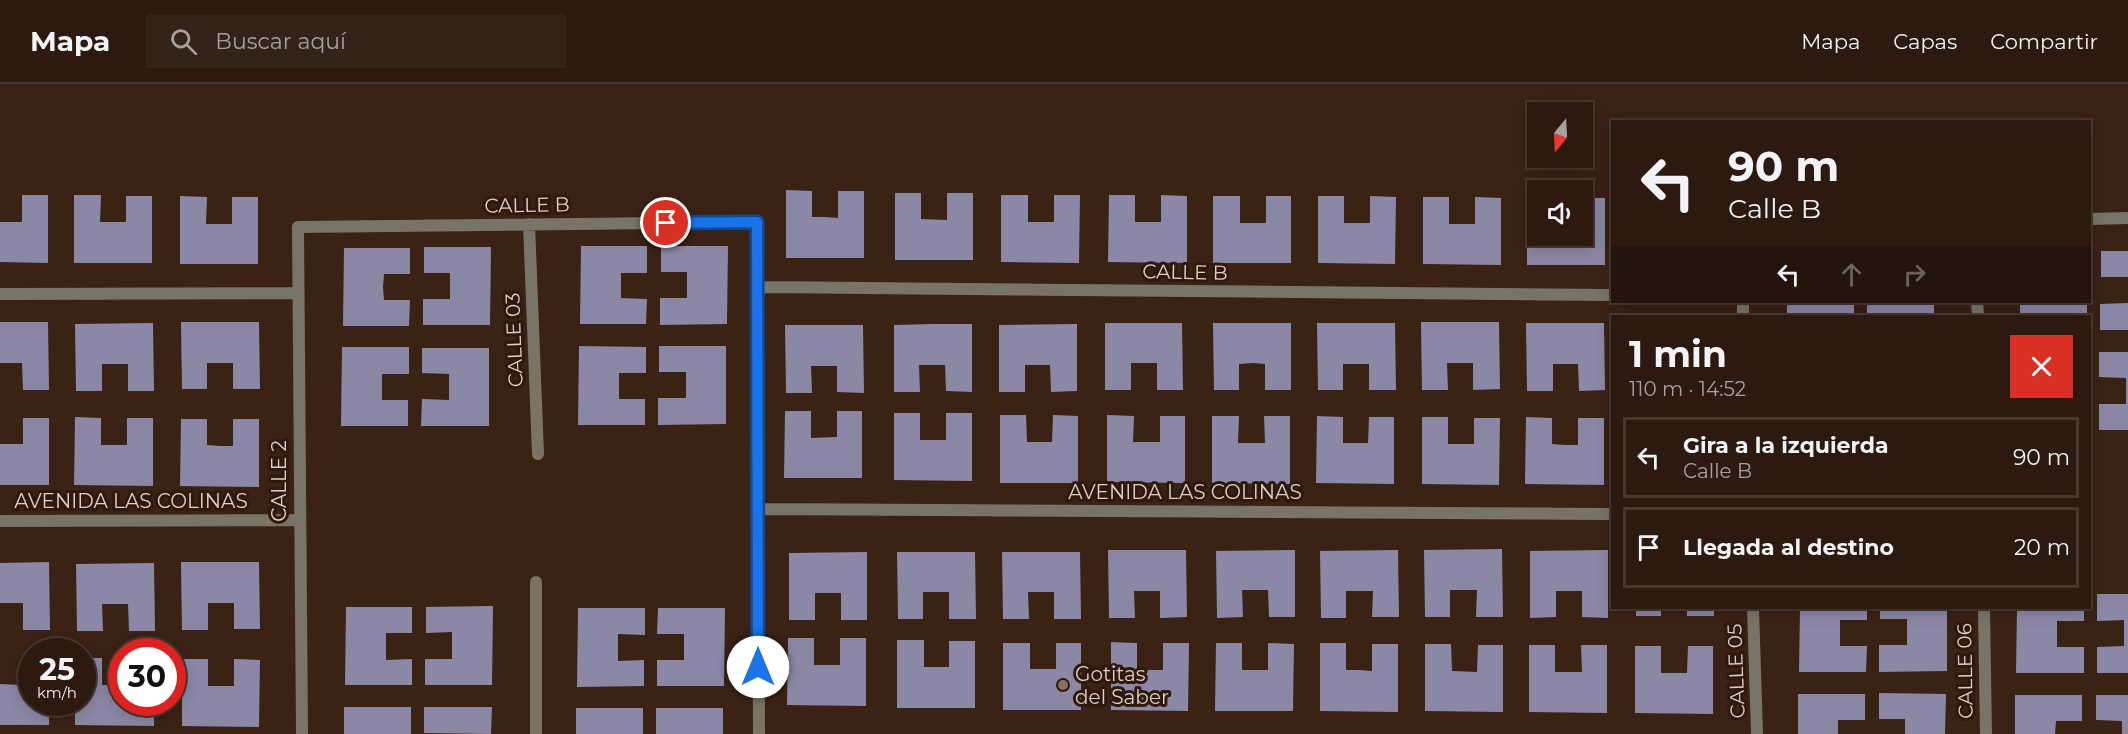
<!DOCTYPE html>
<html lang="es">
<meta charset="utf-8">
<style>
:root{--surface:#2c1a10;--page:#342319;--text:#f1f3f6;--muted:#a6a19f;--line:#483830}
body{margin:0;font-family:Montserrat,sans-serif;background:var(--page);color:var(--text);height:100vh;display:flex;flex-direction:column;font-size:22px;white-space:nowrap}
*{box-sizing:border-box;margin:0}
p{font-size:20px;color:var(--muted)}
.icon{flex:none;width:33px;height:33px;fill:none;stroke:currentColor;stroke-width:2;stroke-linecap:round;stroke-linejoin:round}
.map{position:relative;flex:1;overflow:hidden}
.panel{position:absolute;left:1611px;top:231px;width:480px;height:294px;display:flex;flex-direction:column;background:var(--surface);border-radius:0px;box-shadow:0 3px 15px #0003,0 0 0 2px var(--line)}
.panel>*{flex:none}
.guide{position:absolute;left:1611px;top:36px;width:480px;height:183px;border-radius:0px;box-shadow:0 3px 15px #0003,0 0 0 2px var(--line);background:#2c1a10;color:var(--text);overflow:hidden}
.needle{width:39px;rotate:198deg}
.tools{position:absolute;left:1527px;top:18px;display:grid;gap:12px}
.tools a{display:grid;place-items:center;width:66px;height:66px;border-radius:0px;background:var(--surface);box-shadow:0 3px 15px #0003,0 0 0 2px var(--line);font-size:30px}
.speed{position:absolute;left:18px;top:554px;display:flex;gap:12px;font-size:30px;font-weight:700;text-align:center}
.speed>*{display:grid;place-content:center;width:78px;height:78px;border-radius:50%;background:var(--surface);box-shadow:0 3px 15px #0003,0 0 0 2px var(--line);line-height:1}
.speed small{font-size:15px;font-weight:400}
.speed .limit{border:9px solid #d22;background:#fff;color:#111}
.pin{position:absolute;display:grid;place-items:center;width:51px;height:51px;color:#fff;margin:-26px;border:3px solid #fff;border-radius:50%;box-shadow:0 2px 6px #0007}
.me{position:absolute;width:66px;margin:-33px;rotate:0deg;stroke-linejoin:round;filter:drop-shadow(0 0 4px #0008)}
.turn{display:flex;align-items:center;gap:21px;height:126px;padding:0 18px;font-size:27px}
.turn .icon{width:78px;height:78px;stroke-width:2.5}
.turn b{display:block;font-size:42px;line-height:51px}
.lanes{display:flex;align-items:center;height:57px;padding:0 18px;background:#0003;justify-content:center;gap:30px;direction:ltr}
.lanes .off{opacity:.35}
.round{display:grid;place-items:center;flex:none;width:63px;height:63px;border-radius:0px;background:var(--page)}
.head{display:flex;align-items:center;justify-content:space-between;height:102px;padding:0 18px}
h1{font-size:36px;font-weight:700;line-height:45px}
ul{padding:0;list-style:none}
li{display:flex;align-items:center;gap:18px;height:81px;margin:0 12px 9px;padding:0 6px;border:3px solid var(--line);border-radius:0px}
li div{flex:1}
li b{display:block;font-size:22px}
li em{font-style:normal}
header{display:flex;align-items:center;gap:36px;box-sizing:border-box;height:84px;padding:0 30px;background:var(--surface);border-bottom:2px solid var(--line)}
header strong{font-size:28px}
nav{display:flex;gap:33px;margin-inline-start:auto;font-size:21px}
.search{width:420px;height:54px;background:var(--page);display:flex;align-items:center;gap:15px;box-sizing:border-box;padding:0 21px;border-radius:0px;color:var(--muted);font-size:22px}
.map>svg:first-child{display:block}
.building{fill:#8b88a6}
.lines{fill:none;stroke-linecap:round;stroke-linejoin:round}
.street{stroke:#787467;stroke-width:12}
.route-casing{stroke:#114b97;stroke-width:15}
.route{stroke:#1a73e8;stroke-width:10}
.education-dot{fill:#8d6e63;stroke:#2f180c;stroke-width:2}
.labels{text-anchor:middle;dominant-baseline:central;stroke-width:6;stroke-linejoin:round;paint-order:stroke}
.street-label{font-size:20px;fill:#decec6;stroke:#2f180c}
.poi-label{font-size:20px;fill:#decec6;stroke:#2f180c;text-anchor:start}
</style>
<header>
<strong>Mapa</strong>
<div class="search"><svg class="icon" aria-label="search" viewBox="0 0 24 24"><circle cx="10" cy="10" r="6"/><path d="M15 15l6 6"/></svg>Buscar aquí</div>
<nav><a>Mapa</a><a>Capas</a><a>Compartir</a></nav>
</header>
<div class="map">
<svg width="2128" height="650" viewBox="0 0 2128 650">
<rect width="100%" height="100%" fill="#3a2215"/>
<path class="building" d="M786,106l26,1v26h13l13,1v-27h26v67h-78z
M895,109h26v26l26,1v-27h26v67h-78z
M22,111h26v68l-48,-1v-40h22z
M74,111h27l-1,27h26v-26h26v67h-78z
M1001,111h27v27h26v-27h26l-1,68 -78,-1z
M1109,111h26v27h26v-27l26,1v67l-79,-1z
M180,112l27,1 -1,27h26v-27h26v67h-78z
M1213,112h27v27h26v-27h25v67h-78z
M1318,112h26v27h26v-27l26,1 -1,67 -77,-1z
M1423,113h26v27h26v-27l26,1v67l-78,-1z
M1527,113h11v39h44v-38h23v67h-78z
M581,162h66v27h-26v25l26,1 -1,25h-66z
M661,162h67l-1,78 -67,1v-27h27v-26h-26z
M424,163h67l-1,78h-67v-26h27v-26h-26z
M344,164h66v26h-26l-1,13 1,13h26l-1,26h-66z
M2101,167h27v26h-27z
M1787,218h40v3h27v11h-67z
M1893,218h41v14h-67v-12h26z
M2020,218h41v2h26v12h-67z
M2128,219v27h-28v-26z
M0,238h48l1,68h-26l-1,-27h-22z
M181,238h78l1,67h-27v-26h-26v26h-25z
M1421,238h78l1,67 -27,1v-27h-26l1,27h-26z
M153,239l1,68h-26v-27h-26v27h-26l-1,-67z
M1105,239h77l1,67h-26v-27h-26v27h-26z
M1213,239h78v67h-26v-26l-12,-1 -14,1v26h-25z
M1317,239h78l1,67h-27v-26h-26v26h-25z
M1526,239h78l1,67 -26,1 -1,-27h-25v27h-26z
M933,240h39v68l-26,-1 -1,-26h-26l1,27h-26v-67z
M1077,240v67l-26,1 -1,-27h-25v27h-26v-67z
M785,241h78l1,68 -27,-1v-26h-26l1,27h-26z
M579,262l67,1v26h-27v26h26v26h-67z
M659,262h67v78l-68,1v-27h28v-26h-27z
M342,263h67v27h-27v26h26v26h-67z
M422,264h67v78h-68l1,-27 27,1v-26l-27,-1z
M2099,268h29v78h-29v-26h27v-26l-27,-1z
M785,327h26v27l26,-1v-26h25v67h-78z
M894,329h26v27h26v-27h26v68l-78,-1z
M1000,331h26l1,27h25l1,-27 25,1v67h-78z
M1107,331l27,1 -1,26h27v-26h25v67l-78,-1z
M1212,332h27l-1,27h27l-1,-27h26v68l-78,-1z
M1317,332l26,1v26h25l1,-26h25v67l-78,-1z
M75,333l26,1v27h26v-27h26v68l-79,-1z
M1422,333h26v27h26v-26h26l-1,67 -77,-1z
M1526,333l26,1v26l13,1h13v-27h26v67l-79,-1z
M23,334h26v67h-49v-41h23z
M181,335h26v26l13,1h13v-27h26v68l-79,-1z
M1502,465l1,68h-27l1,-27h-27v27h-25l-1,-67z
M1108,466h78l1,67 -27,1v-27h-26l1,27h-26z
M1295,466v67h-26l-1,-27h-26l1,27 -26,1 -1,-67z
M1398,466l1,67h-27l1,-26h-27v27h-25l-1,-67z
M1608,466v68l-26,-1v-26h-26v26l-26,1v-67z
M867,468v68h-26v-27h-26v27h-26v-67z
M897,468h78l1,67h-27v-27h-26v27h-25z
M1002,468h78l1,67h-27v-27h-26l1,27h-26z
M49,478l1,68h-27v-27h-23v-40z
M181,478h78l1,67h-26v-26h-26v27h-26z
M154,479l1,68h-26l-1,-27h-26l1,27h-26l-1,-67z
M2097,510h31v79h-31v-26l27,-1v-26l-27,1z
M493,522l-1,79h-67v-26h27v-27l-26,1v-26z
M346,523h66v26h-26v27l26,-1v26h-67z
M578,524h67v27l-27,-1v27l26,-1v26l-67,1z
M658,524h67l-1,78h-67v-26h27v-26h-27z
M1636,524h25v8h-25z
M1687,524h27v8h-27z
M1800,524h67v12h-27v26h27l-1,26h-67z
M1880,524h67v63l-68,1v-27h28v-26h-27z
M2017,524h67v13h-27v26h27v26h-68z
M788,554h26v27h26v-27h26v68l-79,-1z
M897,556h27v27h25v-26h26v67h-78z
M1111,558l26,1v26l13,1h13v-27h26l-1,68 -77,-1z
M1003,559h27v26h26v-26h25v67h-78z
M1216,559h26v27h26v-27l26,1 -1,67h-78z
M1320,559h26v27h13l13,1v-27h26v68l-78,-1z
M1425,560h26l1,27 25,1 1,-27h25v67l-78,-1z
M1529,561h26v27h27l-1,-27h26v68l-78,-1z
M1635,562h26v27h26l1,-27h25v68l-78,-1z
M24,574h8v44h17v23h-49v-41l23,1z
M82,574h20v27h20v17h32v24l-79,-1v-23h7z
M182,575h26v27h26v-27l26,1 -1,67 -77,-1z
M1879,609l67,1 -1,40h-40v-15h-26z
M1798,610h67v26h-27v14h-40z
M2015,611h67v26h-26l-1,13h-40z
M2096,611h32v39h-6v-13l-26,-1z
M344,623h67v27h-67z
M424,623h68l-1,27 -67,-1z
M576,624h67v26h-67z
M656,624h67v26h-67z"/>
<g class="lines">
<path class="street" d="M2090,135l38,-1
M529,140l9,230
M757,203l855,8
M0,210l298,-1
M1743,218v14
M1977,218l1,14
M758,425l854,5
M0,437l299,-1
M1753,524l4,126
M1984,524l2,126
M302,650l-4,-507 459,-5 2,512
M536,650v-152"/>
</g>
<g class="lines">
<g class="route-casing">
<path id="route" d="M666,139l91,-1 1,445"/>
</g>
<use href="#route" class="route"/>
</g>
<circle class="education-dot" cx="1063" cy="601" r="6"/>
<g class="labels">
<g class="street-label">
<text transform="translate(527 121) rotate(-1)">CALLE B</text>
<text transform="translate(1185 188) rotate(1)">CALLE B</text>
<text transform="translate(514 256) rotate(-92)">CALLE 03</text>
<text transform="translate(279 397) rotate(-90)">CALLE 2</text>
<text x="1185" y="408">AVENIDA LAS COLINAS</text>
<text x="131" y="417">AVENIDA LAS COLINAS</text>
<text transform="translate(1736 587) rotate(-92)">CALLE 05</text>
<text transform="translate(1965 587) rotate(-91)">CALLE 06</text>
</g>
<g class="poi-label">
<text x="1075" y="590">Gotitas<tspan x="1075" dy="23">del Saber</tspan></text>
</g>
</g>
</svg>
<div class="tools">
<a><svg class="needle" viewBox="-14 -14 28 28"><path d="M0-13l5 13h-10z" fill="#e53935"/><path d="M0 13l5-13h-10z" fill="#a6a19f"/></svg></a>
<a><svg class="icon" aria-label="sound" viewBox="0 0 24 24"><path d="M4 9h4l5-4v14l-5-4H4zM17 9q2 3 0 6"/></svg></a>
</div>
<div class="speed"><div>25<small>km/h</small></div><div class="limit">30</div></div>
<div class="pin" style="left:666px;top:139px;background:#d93025"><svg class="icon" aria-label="arrive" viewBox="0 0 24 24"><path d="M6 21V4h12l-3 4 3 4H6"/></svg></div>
<svg class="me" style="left:758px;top:583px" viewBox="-20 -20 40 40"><circle r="19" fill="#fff"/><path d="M0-13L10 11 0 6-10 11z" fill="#1a73e8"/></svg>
<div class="guide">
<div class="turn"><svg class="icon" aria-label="left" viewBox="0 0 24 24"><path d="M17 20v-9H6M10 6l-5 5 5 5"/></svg><div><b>90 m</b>Calle B</div></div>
<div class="lanes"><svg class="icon" aria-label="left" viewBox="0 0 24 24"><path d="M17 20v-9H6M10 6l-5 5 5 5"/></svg><svg class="icon off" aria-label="ahead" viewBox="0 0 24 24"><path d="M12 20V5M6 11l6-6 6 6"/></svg><svg class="icon off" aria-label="right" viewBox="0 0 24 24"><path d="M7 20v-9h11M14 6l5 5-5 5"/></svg></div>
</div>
<section class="panel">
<div class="head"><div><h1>1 min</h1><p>110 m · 14:52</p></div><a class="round" style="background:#d93025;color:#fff"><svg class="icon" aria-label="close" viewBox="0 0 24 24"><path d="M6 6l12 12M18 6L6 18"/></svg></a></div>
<ul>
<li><svg class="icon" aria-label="left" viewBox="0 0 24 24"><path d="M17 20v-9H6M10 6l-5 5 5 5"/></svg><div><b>Gira a la izquierda</b><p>Calle B</p></div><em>90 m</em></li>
<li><svg class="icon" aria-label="arrive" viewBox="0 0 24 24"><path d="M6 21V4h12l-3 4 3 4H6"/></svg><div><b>Llegada al destino</b></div><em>20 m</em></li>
</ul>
</section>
</div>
